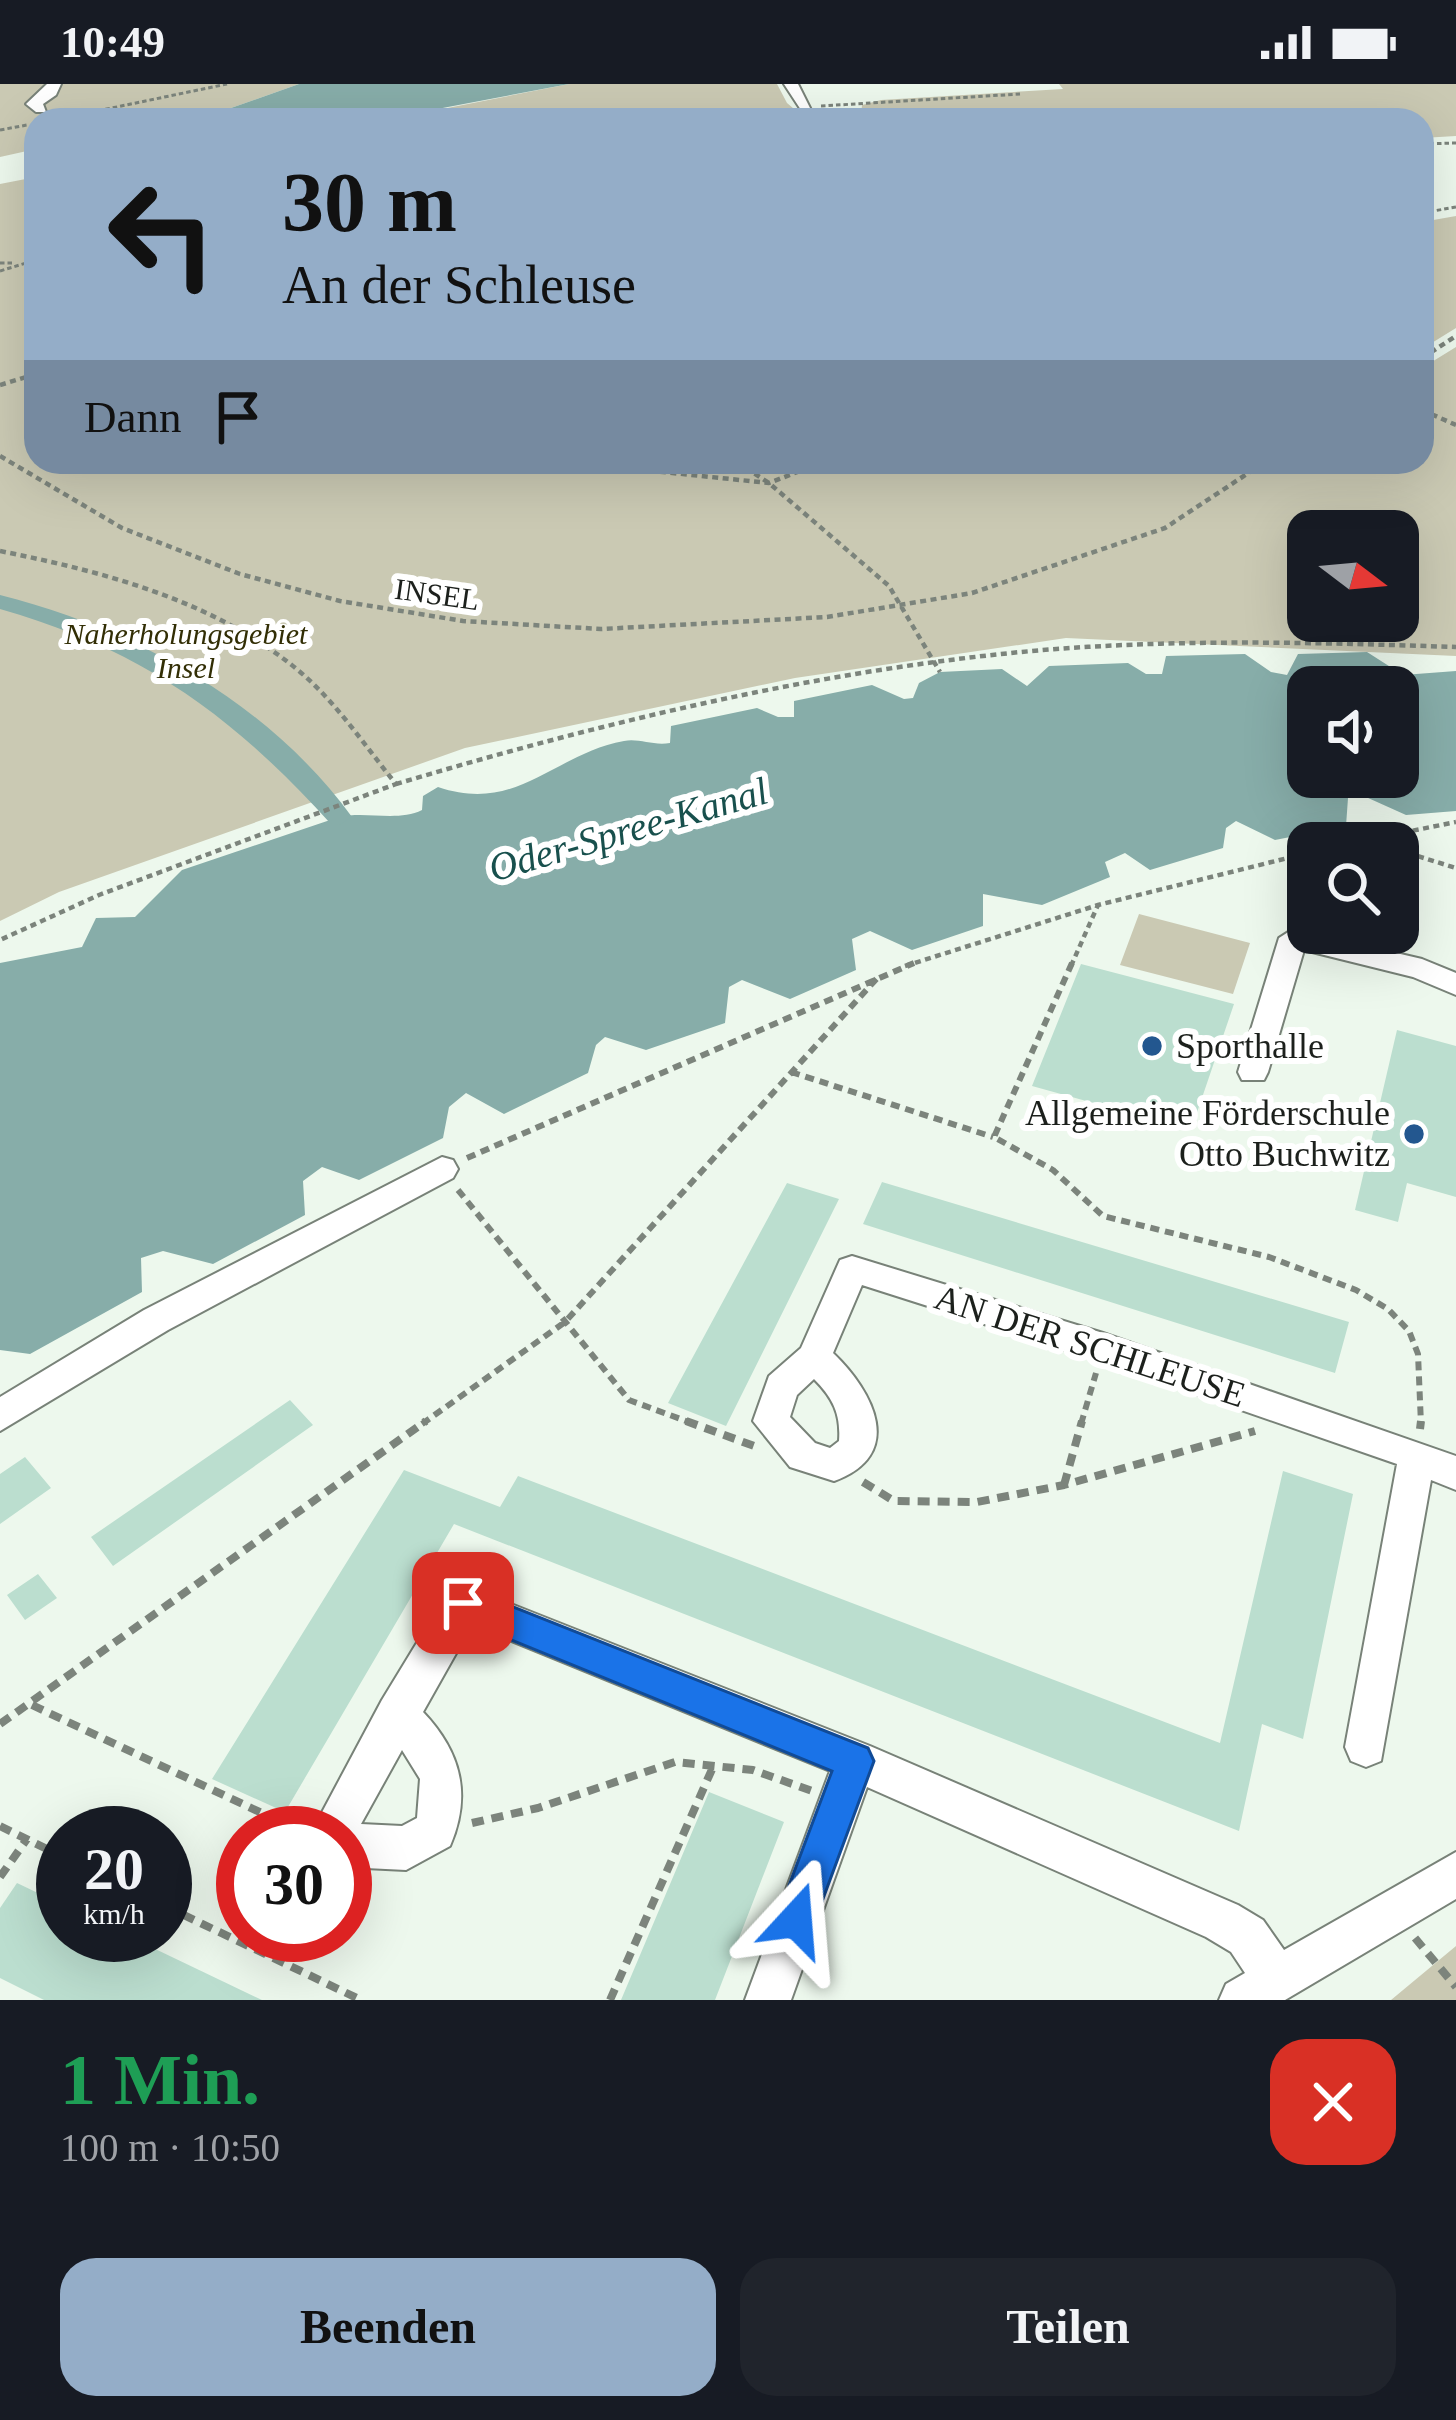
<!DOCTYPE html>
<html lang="de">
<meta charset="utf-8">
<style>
:root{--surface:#171b24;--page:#20242c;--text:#f1f3f6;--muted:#9ea1a6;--accent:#94adc8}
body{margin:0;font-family:Georgia,serif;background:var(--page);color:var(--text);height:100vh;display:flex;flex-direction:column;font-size:45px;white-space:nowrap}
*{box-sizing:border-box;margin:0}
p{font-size:39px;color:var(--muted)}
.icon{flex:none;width:66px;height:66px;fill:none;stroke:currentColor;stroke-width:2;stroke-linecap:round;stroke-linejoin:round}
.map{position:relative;height:1916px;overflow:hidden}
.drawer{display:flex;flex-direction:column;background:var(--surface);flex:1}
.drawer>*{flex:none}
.guide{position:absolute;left:24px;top:24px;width:1410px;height:366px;border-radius:36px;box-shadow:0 12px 48px #0002;background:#94adc8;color:#111;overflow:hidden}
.needle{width:78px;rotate:106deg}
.tools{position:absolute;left:1287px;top:426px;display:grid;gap:24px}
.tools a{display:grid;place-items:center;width:132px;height:132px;border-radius:24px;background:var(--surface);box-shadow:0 12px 48px #0002;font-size:60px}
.speed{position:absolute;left:36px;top:1722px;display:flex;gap:24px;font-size:60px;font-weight:700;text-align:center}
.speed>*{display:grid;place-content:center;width:156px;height:156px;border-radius:50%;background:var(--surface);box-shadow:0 12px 48px #0002;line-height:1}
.speed small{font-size:30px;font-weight:400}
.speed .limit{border:18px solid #d22;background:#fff;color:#111}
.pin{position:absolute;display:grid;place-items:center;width:102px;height:102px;color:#fff;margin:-51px;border-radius:24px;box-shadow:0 6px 18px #0006}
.me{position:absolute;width:132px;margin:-66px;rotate:19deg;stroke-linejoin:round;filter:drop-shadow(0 0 9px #0008)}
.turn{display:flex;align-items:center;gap:42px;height:252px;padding:0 60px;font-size:54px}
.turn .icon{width:156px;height:156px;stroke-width:2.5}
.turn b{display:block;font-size:84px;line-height:102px}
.then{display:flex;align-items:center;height:114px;padding:0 60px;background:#0003;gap:24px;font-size:45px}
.round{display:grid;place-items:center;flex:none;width:126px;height:126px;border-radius:36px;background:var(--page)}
.overview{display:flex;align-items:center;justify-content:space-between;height:204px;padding:0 60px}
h1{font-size:72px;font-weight:800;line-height:90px;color:#1e9e55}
.primary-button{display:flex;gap:24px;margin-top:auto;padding:24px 60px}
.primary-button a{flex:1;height:138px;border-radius:36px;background:var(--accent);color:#111;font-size:48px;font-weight:800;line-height:138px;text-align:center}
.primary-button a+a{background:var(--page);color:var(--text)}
.status{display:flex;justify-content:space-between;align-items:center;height:84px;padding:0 60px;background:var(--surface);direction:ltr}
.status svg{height:33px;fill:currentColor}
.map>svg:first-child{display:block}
.green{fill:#cac9b3;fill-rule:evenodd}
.water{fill:#87ada9;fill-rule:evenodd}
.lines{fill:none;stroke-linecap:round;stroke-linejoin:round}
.canal{fill:#87ada9;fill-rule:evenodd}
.building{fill:#bbdecf}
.minor-casing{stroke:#788278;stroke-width:4}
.path-far3{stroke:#7c847c;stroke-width:3;stroke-dasharray:4.5 3;stroke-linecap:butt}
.path-far2{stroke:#7c847c;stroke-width:4.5;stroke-dasharray:6 4.5;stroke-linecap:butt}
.path-far1{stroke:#7c847c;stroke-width:6;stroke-dasharray:9 6;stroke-linecap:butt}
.path{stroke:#7c847c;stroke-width:8;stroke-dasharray:12 8;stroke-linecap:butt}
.minor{fill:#fff;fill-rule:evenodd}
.route{fill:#1a73e8;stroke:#114b97;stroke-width:3}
.poi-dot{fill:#23578f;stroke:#fff;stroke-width:4.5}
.labels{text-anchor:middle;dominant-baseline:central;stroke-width:12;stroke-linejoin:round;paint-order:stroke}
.far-street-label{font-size:30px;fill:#1c201c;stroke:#fff}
.far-park-label{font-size:30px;font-style:italic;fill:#322e05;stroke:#fff}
.poi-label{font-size:36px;fill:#1c201c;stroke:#fff;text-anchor:start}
.street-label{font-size:36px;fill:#1c201c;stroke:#fff}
.water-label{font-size:39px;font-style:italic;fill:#18504d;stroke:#fff}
</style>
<div class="status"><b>10:49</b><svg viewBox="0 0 49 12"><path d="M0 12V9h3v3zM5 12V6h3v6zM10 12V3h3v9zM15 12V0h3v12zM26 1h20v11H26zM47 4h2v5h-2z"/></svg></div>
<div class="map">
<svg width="1456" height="1916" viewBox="0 0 1456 1916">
<rect width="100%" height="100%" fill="#edf8ed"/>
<path class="green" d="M0,0h299l-68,24 -56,12h-139v29l-36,8z
M569,0h208l10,19 20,17h-481l96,-7z
M1059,0h397v52l-34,2v-18h-609l48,-3 1,-12 19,-5 182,-11z
M36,93v285h1386v-94l34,-21v309l-390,-18 -271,40 -330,70 -406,144 -59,29v-737zM1398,447v90h-90v-90z
M1456,132v112l-34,21v-127z
M1139,830l111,29 -17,51 -113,-29z
M1456,1862v54h-65z"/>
<path class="water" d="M299,0h270l-174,33 -220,3 56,-12z
M1367,568l36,23 53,-4v140l-50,4 -49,-22 -9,5 -2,28 -71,14 -39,-19 -10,7 -3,20 -73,22 -25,-17 -20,9 5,15 -68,28 -59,-11v32l-71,24 -42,-19 -18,8 4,31 -66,29 -48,-19 -13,7 -4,36 -79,27 -41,-13 -9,8 -8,28 -84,41 -38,-21 -17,14 -6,31 -84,42 -37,-13 -19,14 2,34 -92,49 -50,-13 -22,7 1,34 -112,62 -30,-4v-387l82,-16 14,-29 39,-1 47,-47 157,-53c27,-6 59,5 83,-7l1,-14 15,-9c80,27 115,-33 186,-46 15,-3 29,5 46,2l1,-17 86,-18 21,9h16v-16l78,-16 32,14 9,-1 6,-15 21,-11 62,-3 25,17 22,-20 79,-3 18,11h16l4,-18 79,-2 26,18 16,3 11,-21zM1308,603h90v90h-90z"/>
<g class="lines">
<path class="canal" d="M0,511c135,34 268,107 352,222l-13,8 -9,-2c-98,-108 -189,-174 -330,-214z"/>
</g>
<path class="building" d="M1081,880l153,40 -43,126 -159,-44z
M1397,946l59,16v151l-49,-14 -9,39 -43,-12z
M882,1098l467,140 -14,51 -472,-149z
M787,1099l52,16 -113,227 -58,-23z
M290,1316l23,25 -200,141 -22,-29z
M25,1373l26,31 -51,36v-50z
M404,1386l96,37 18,-31 702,267 63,-272 70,23 -50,245 -41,-15 -23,107 -785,-307 -169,288 -73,-33z
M38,1490l19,24 -32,22 -18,-25z
M709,1708l75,30 -69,178h-94z
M17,1799l46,22v30h63l136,65h-218l-44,-22v-70z"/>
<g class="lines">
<g class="minor-casing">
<path id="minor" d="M47,0h14l-5,11 -13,9 3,8h-10l-10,-8z
M784,0h14l13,26h-10z
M1293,845l129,30 34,14v22l-43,-18 -109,-27 -36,122 -4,8h-22l-4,-8 41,-134z
M442,1073l11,3 5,9 -5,9 -285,152 -168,101v-34l144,-87z
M852,1172l251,77 353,123v34l-25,-10 -50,281 -15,6 -15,-6 -6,-14 52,-283 -297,-103 -238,-76 -29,68c41,39 73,102 1,128l-44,-14 -37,-46 16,-45 32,-28 39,-88zM814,1295c19,19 27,35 25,62l-9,7 -15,-5 -25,-26 7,-22z
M463,1501l407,161 368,159 25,15 21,30 172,-98v47l-171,101h-66l7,-16 19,-11 -14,-21 -25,-15 -339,-150 -76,213h-46l85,-229 -358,-146 -49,87c38,40 49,83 27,134l-44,24 -61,-3v-34h-34l71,-133 67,-110zM402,1666l18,29 -3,39 -15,8 -41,-2z"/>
</g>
<path class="path-far3" d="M821,22l199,-12
M54,36l173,-36
M760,36l24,-9
M0,46l27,-5
M1422,60l34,-1
M1422,129l34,-6
M0,179h15
M0,187l36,-11"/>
<path class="path-far2" d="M1422,274l34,-22
M0,301l36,-11
M1422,326l34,15
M0,372l122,72 118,46 100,27 123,20 138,8 226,-12 145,-24 193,-65 100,-66
M566,378l203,21 54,-21
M737,378l32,21 120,103 51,86
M0,467c105,21 215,50 299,120 38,32 66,75 97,113l-297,111 -99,45
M396,700c198,-59 399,-108 605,-130 151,-16 303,-12 455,-7
M1351,759l105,-21
M1398,766l58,18
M905,882l193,-61 210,-52
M1071,882l27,-61"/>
<path class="path-far1" d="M1072,879l-78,174 59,33 50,46 166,41 87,33 32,19 21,22 9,23 3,70
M791,988l202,65
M467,1074l447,-195
M458,1106l171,210 65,24
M422,1340l143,-102 314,-346
M1081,1340l15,-51"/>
<path class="path" d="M686,1337l71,26
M1420,1345l1,-8
M863,1398l31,19 83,1 87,-17 191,-54
M1064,1401l18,-64
M32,1621l268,126
M0,1640l426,-303
M472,1739l66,-15 137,-46 78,8 59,21
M0,1742l63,31
M0,1793l27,-38
M165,1822l196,94
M1415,1854l41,49
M610,1916l103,-233"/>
<use href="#minor" class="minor"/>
</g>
<path class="route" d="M463,1503l405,161 6,13 -64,173 -14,6 -14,-6 -6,-14 56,-149 -382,-156 -5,-12 5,-11z"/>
<g class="poi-dot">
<circle cx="1152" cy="962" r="12"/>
<circle cx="1414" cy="1050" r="12"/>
</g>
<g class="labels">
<g class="far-street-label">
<text transform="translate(437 510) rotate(8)">INSEL</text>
</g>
<g class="far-park-label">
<text x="186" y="549">Naherholungsgebiet<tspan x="186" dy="34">Insel</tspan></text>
</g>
<g class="poi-label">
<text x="1176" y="962">Sporthalle</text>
<text x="1390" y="1029" text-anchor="end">Allgemeine Förderschule<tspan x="1390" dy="41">Otto Buchwitz</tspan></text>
</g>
<g class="street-label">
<text transform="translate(1090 1262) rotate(18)">AN DER SCHLEUSE</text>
</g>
<g class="water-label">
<text transform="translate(628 745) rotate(-16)">Oder-Spree-Kanal</text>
</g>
</g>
</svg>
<div class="tools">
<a><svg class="needle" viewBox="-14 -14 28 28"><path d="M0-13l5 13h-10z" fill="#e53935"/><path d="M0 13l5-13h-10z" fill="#9ea1a6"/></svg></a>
<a><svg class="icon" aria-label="sound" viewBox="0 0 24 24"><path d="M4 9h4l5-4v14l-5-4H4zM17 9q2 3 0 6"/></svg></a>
<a><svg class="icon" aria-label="search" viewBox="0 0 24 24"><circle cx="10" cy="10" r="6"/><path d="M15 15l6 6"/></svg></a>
</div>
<div class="speed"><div>20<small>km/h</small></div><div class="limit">30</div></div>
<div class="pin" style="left:463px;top:1519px;background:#d93025"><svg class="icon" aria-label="arrive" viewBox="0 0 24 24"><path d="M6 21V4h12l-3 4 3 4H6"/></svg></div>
<svg class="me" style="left:796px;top:1836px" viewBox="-20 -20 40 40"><path d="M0-17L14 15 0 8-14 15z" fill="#1a73e8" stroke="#fff" stroke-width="4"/></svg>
<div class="guide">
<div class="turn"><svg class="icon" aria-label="left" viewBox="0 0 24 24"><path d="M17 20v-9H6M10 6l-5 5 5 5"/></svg><div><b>30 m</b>An der Schleuse</div></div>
<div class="then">Dann<svg class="icon" aria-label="arrive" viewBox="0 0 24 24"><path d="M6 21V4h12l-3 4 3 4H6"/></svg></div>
</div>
</div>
<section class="drawer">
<div class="overview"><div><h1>1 Min.</h1><p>100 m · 10:50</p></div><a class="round" style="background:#d93025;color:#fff"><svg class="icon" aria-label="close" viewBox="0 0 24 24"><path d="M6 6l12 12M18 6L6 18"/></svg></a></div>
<div class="primary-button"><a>Beenden</a><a>Teilen</a></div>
</section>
